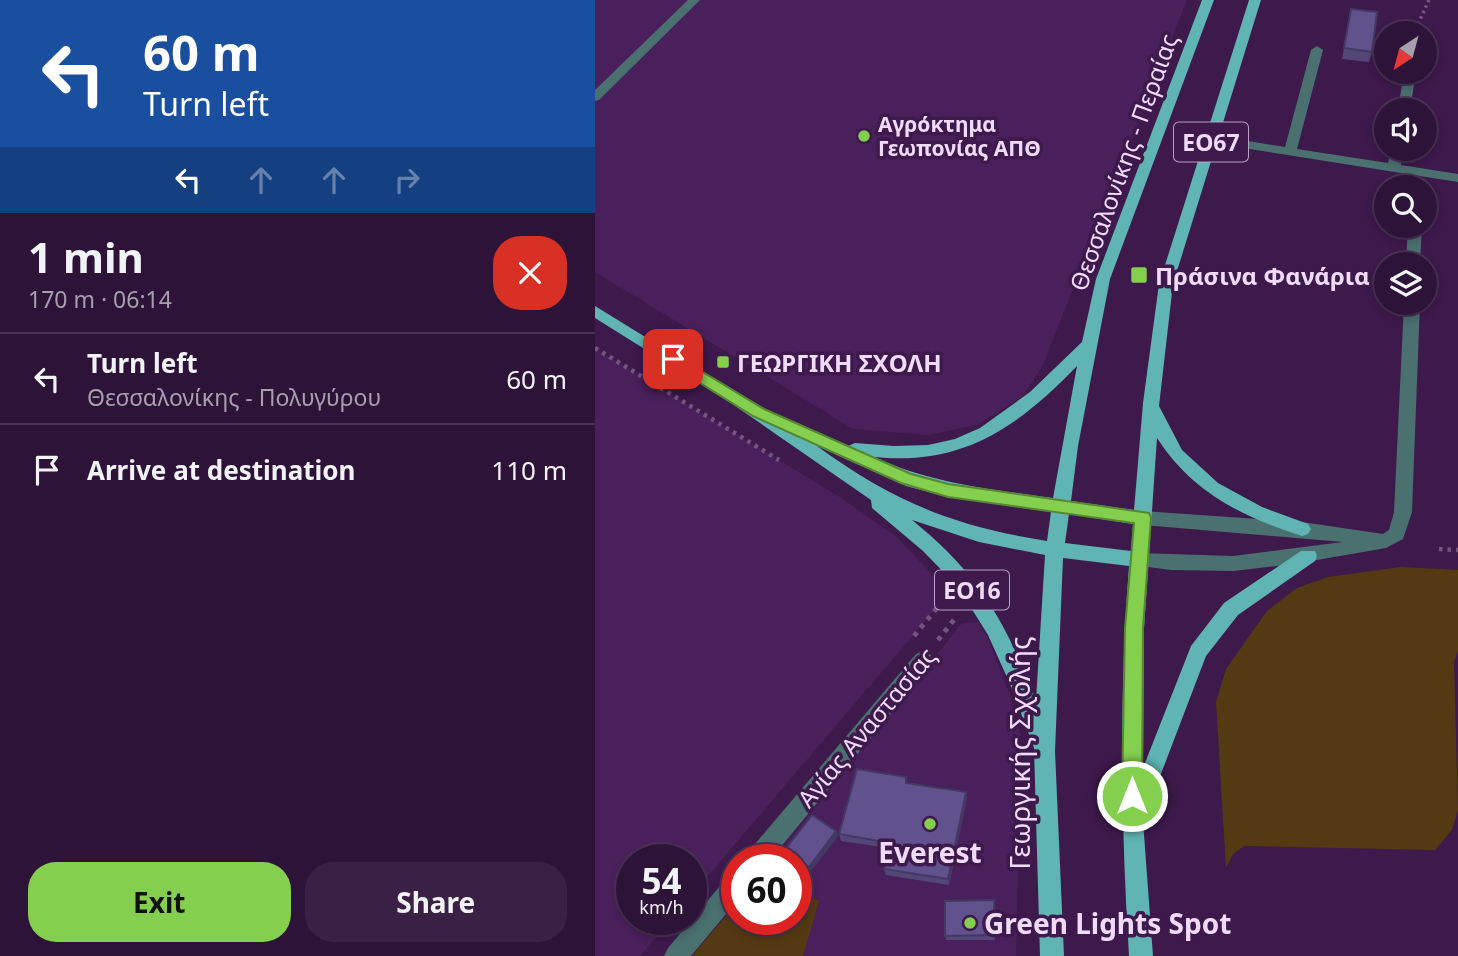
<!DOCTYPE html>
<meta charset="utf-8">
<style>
:root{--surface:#2e1339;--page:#3a2044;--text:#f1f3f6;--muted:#a79eae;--line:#493253;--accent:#84cf4d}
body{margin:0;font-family:"Noto Sans",sans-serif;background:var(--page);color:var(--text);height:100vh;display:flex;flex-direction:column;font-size:26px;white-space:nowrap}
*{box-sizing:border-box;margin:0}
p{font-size:23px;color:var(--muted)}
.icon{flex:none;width:38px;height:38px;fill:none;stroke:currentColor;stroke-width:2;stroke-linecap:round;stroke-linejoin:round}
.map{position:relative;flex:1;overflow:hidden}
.details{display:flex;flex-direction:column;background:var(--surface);width:595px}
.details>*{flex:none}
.guide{background:#1a4fa0;color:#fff;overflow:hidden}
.needle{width:46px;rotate:216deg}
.fabs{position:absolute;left:779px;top:21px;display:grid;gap:14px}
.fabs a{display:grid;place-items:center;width:63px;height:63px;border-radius:50%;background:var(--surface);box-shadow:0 4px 10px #0003,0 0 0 2px var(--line);font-size:35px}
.speed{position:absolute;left:21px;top:844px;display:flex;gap:14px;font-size:35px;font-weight:700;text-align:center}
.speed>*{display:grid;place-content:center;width:91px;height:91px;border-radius:50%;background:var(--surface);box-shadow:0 4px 10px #0003,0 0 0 2px var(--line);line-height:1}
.speed small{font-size:18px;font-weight:400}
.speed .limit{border:10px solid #d22;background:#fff;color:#111}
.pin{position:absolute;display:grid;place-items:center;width:60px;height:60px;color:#fff;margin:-30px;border-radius:14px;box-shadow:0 4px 10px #0006}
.me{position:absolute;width:77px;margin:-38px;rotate:0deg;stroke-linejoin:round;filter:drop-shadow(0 0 5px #0008)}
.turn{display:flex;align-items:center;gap:24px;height:147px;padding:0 28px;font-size:32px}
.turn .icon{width:91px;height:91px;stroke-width:2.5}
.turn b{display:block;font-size:49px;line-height:60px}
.lanes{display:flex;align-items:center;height:66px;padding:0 28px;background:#0003;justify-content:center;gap:35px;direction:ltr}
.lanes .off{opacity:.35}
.round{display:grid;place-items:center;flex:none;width:74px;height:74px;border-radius:28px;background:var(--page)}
.head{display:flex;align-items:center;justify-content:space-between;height:119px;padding:0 28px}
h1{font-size:42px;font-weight:700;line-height:52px}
.primary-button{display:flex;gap:14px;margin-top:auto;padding:14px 28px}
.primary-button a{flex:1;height:80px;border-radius:28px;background:var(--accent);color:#111;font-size:28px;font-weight:700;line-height:80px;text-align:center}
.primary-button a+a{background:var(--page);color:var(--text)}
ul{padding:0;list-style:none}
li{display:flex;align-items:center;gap:21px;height:91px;padding:0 28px;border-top:2px solid var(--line)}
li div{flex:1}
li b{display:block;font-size:26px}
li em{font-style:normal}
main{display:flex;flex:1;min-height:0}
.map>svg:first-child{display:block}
.built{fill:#49205b}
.green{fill:#543a13}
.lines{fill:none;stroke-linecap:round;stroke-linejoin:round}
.path-far2{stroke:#745582;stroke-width:3.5;stroke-dasharray:2.5 3.5;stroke-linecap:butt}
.path-far1{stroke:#745582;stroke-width:4.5;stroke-dasharray:3.5 5;stroke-linecap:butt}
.path{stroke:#745582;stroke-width:5;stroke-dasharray:4.5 6;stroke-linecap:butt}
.minor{fill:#4a706f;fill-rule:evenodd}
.major{fill:#60b4b3;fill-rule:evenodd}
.wall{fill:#534779}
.shaded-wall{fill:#443963}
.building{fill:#61528d;stroke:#443963;stroke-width:2}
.route{fill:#84cf4d;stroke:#568732;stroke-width:2}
.poi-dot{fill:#84cf4d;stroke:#3d194c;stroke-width:2.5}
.labels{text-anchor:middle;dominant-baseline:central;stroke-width:7;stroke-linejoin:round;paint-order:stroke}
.far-poi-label{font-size:21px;font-weight:bold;fill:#f0dbfa;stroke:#3d194c;text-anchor:start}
.shield{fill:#3d194c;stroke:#baa1c6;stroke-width:2}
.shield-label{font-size:23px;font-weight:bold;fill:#f0dbfa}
.street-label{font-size:24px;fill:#f0dbfa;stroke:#3d194c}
.poi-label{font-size:24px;font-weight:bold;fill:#f0dbfa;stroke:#3d194c;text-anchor:start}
.near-street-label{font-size:28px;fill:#f0dbfa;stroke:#3d194c}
.near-poi-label{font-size:28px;font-weight:bold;fill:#f0dbfa;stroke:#3d194c}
</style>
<main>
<section class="details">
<div class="guide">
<div class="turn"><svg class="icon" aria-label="left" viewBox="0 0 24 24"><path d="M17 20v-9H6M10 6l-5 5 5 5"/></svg><div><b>60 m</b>Turn left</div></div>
<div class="lanes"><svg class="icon" aria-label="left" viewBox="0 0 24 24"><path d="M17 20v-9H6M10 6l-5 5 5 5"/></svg><svg class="icon off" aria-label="ahead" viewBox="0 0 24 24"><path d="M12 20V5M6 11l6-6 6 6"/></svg><svg class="icon off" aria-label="ahead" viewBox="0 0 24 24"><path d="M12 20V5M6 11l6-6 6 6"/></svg><svg class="icon off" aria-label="right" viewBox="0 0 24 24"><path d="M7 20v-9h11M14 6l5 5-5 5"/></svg></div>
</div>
<div class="head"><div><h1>1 min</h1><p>170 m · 06:14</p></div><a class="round" style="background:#d93025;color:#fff"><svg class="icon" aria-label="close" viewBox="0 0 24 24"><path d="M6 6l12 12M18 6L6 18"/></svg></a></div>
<ul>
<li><svg class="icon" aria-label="left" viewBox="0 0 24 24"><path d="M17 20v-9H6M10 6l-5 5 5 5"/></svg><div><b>Turn left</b><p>Θεσσαλονίκης - Πολυγύρου</p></div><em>60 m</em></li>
<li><svg class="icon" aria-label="arrive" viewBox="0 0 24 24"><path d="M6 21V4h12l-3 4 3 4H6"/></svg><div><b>Arrive at destination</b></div><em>110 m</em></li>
</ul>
<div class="primary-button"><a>Exit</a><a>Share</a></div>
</section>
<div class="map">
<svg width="863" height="956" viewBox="0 0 863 956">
<rect width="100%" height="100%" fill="#3d194c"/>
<path class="built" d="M0,0h592l-144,365 -20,31 -46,29 -49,10 -75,-6 -258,-157z
M0,348l248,151 55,39 51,55 -258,303v-37h-59v60h40l-32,37h-45z
M383,622l11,18 22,58 10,39 -5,219h-213l15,-53 -22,-11v-33h-23l189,-236z"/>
<path class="green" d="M805,567l58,3v81l-4,11 4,148 -6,20 -17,20 -191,-4 -11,8 -7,14 -10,-166 10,-33 41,-58 30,-23 31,-11z
M201,891l23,10 -16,55h-111l45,-53v16h59z"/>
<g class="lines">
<path class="path-far2" d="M823,24l11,-24"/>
<path class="path-far1" d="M0,348l184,112
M844,549l19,1"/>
<path class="path" d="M319,636l32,-39
M343,640l19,-24"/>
<path class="minor" d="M93,0h12l-101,100 -4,1v-11z
M722,46l6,4 -26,99 91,14 3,-14h12l-2,16 57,9v8l-227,-36 -2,-3 7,-4 49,8 26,-97z
M809,72h12l-6,38h-12z
M813,226h14l-2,38h-14z
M809,303h16l-8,209 -9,27 -17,9 -92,16 -61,7 -62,-1 -38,-5 -2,-5 2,-5 7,-2 93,3 110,-14 -200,-17 -6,-2 -3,-5 3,-5 6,-2 159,11 81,12 6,-4 5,-18z
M328,651l7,3 3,6 -3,6 -159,193h-25l3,-8 167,-197z
M142,872v29l-46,55h-27l4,-8 61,-73z"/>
<path class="major" d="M607,0h12l-104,279 -32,167 -7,55 63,9 9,-107 16,-119 90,-284h12l-88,284 -14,122 23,44 36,33 44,24 46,17 3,5 -3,5 -6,2c-60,-19 -110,-44 -145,-98l-13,190 -1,140 48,-122 33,-43 77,-52h14l2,5 -2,5 -77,54 -32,41 -63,165 10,135h-24c-8,-130 -10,-259 0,-390l-66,-8 -8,193 9,205h-24l-6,-208 -24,-64 -22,-49 -30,-48 -35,-36 -51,-43 -1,-8 -140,-97 -136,-85v-12l187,115h11l55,25 7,-3 39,3 34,-1 27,-6 25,-11 50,-36 52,-50 14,-63zM482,366l-24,132c-63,-9 -120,-14 -179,-41 89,9 144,-30 203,-91zM222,446l89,40 42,11 103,15 -4,29c-94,-15 -153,-39 -230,-95zM474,514l64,10 -2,27 -66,-8zM317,520l67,22 66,13 -9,145c-30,-78 -58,-127 -124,-180z"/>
</g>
<path class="wall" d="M756,9l21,43 -3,10 -27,-3z
M312,783l60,15 -18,87 -63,-10 -2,-6 5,-21 -48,-7 -2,-7z
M241,831l2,5 -28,36 -14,-9v-4h-5l-6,-3 -1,-5z
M399,900l1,40h-49l-1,-4z"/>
<path class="shaded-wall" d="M371,792l1,6 -18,87 -1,-6z
M241,831l2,5 -28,36 -1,-5z"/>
<path class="building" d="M756,9l26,3 -5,40 -28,-4z
M262,769l49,8v6l60,9 -18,87 -64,-10 7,-26 -52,-9z
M217,815l24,16 -27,36 -25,-16z
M399,900l1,35 -50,1v-35z"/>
<path class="route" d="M78,354l91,55 147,65 37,10 201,29 2,5 -8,110 -1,168 -3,7 -7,2 -7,-2 -3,-7 3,-168 9,-105 -186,-26 -47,-14 -148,-67 -85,-53 -2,-4z"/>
<g class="poi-dot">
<circle cx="269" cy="136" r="7"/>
<rect x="535" y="266" width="18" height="18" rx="3.5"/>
<rect x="121" y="355" width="14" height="14" rx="3.5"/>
<circle cx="335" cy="824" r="7"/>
<circle cx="375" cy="923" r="7"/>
</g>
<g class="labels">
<g class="far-poi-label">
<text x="283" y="124">Αγρόκτημα<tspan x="283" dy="24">Γεωπονίας ΑΠΘ</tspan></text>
</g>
<g class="shield">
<rect x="579" y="122.5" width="74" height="39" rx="5"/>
<rect x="340" y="570.5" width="74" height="39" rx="5"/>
</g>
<g class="shield-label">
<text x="616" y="142">ΕΟ67</text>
<text x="377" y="590">ΕΟ16</text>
</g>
<g class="street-label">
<text transform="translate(528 162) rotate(-70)">Θεσσαλονίκης - Περαίας</text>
<text transform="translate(271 727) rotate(-50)">Αγίας Αναστασίας</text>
</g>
<g class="poi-label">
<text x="560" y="275">Πράσινα Φανάρια</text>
<text x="142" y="362">ΓΕΩΡΓΙΚΗ ΣΧΟΛΗ</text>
</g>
<g class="near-street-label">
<text transform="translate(424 753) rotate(-90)">Γεωργικής Σχολής</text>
</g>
<g class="near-poi-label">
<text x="335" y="852">Everest</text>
<text x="389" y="923" text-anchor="start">Green Lights Spot</text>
</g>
</g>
</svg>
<div class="fabs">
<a><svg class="needle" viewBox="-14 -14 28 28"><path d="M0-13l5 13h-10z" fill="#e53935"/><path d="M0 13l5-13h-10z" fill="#a79eae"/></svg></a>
<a><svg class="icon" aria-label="sound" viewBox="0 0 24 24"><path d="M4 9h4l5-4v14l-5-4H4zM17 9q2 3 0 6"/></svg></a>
<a><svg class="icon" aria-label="search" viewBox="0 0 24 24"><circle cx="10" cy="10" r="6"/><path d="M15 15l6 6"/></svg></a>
<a><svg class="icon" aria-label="layers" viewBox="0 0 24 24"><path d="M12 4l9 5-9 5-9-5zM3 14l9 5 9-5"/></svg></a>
</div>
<div class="speed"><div>54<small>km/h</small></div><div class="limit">60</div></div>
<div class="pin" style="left:78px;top:359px;background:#d93025"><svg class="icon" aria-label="arrive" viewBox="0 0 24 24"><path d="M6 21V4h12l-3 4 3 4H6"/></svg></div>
<svg class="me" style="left:537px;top:796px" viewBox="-20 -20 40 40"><circle r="17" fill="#84cf4d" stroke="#fff" stroke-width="3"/><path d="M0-11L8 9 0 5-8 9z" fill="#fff"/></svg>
</div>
</main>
